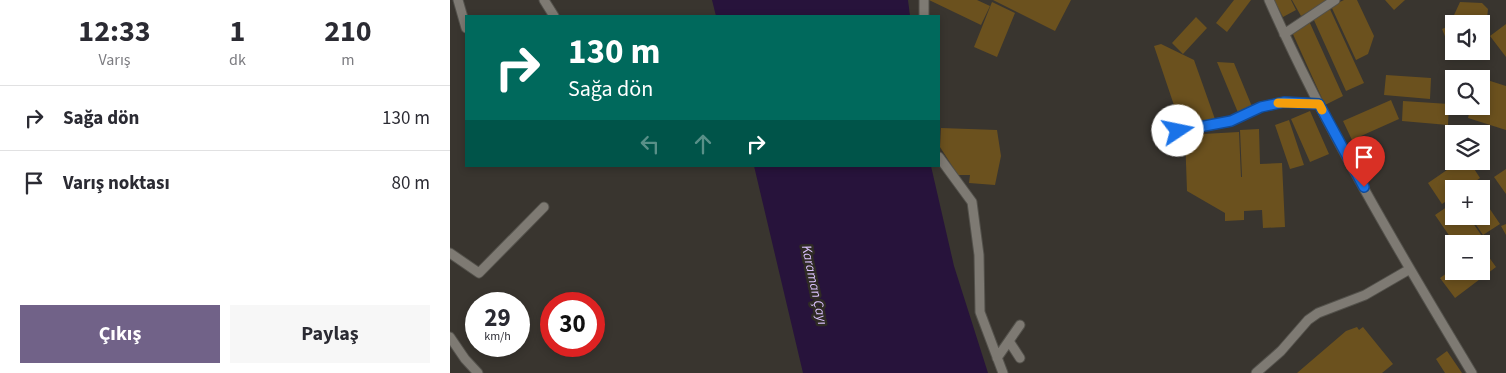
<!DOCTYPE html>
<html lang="tr">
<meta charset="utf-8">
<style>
:root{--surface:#fff;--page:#f7f7f7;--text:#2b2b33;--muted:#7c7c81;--line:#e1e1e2;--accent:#716288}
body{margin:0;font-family:"Source Sans 3",sans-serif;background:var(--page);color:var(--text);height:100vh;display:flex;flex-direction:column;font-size:19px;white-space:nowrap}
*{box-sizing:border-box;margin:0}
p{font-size:16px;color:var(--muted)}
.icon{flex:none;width:28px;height:28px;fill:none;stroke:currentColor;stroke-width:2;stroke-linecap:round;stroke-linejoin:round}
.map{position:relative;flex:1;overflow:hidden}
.panel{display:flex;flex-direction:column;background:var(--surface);width:450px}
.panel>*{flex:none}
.top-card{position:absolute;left:15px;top:15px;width:475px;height:152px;border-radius:0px;box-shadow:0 2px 8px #0003;background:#00695c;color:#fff;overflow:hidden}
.controls{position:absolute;left:995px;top:15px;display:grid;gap:10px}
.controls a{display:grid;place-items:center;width:45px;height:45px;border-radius:0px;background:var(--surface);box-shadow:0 2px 8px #0003;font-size:25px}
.speed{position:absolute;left:15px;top:292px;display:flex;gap:10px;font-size:25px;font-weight:700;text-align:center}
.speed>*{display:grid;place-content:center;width:65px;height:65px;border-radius:50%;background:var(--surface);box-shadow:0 2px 8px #0003;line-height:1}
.speed small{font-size:12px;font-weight:400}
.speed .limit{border:8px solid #d22;background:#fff;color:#111}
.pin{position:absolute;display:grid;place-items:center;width:42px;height:42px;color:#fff;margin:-51px -21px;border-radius:50% 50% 50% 0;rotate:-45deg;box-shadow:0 0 5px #0007}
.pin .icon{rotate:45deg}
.me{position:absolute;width:55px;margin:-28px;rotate:79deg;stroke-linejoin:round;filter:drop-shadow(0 0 4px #0008)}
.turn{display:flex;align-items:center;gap:18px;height:105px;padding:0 20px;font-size:22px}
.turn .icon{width:65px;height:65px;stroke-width:2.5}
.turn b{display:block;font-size:35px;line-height:42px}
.lanes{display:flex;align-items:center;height:48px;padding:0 20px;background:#0003;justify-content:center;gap:25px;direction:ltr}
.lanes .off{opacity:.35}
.eta{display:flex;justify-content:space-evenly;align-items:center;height:85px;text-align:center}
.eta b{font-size:30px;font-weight:700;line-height:35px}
.primary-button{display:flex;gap:10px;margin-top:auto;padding:10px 20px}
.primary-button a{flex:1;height:58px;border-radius:0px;background:var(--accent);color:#fff;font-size:20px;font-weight:700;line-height:58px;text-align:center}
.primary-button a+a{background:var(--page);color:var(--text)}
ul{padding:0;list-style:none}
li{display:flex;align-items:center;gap:15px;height:65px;padding:0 20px;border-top:1px solid var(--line)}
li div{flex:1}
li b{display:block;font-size:19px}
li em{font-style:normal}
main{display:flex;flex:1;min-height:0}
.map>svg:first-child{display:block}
.water{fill:#27133b}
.building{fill:#6b511e}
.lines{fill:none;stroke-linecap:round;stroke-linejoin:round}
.minor-casing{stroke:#53514b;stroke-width:11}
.minor{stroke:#7e7a73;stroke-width:9}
.route-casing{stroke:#114b97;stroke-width:12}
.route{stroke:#1a73e8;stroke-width:9}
.slow{stroke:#f59e0b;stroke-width:9}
.labels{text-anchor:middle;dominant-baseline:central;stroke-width:5;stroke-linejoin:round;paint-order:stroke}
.water-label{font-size:14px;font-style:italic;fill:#d9c0fb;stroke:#2f2b25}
</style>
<main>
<section class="panel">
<div class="eta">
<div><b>12:33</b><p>Varış</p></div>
<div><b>1</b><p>dk</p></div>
<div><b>210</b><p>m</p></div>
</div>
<ul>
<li><svg class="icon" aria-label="right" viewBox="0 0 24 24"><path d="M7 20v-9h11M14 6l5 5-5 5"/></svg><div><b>Sağa dön</b></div><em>130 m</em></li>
<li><svg class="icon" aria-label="arrive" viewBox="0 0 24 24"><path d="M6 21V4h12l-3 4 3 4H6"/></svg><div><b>Varış noktası</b></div><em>80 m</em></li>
</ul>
<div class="primary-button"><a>Çıkış</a><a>Paylaş</a></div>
</section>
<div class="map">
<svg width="1056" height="373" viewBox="0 0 1056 373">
<rect width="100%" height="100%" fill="#39352f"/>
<path class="water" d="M262,0h196l2,16h-194z
M304,166h177l23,100 34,107h-185z"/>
<path class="building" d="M479,0h48l13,6 -9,19z
M543,0h78l-16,31z
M784,0h17l-24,32 -11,-9z
M824,0h17l5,10 -13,7z
M842,0h35v1l-26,15z
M894,0h13l17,36 -6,18 -12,6 -25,-54z
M935,0h20l-11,10z
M542,2l23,11 -18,44 -23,-10z
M1010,2l22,1 6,6 -1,10 -6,11v-6h-27v20l-5,2 -7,-17 7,-3z
M879,7l35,76 -18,8 -33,-73z
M746,17l11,11 -24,26 -11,-11z
M859,21l34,75 -18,9 -33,-73z
M1056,24v33l-16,-21z
M711,44l33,16 22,62 -35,4 -27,-80z
M767,62l17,1 19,46 -14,6z
M936,75l45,3 -1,21 -46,-4z
M1034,79l22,7v44l-38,-12 3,-12h10v-17z
M941,100l8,19 -47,21 -9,-19z
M953,101l46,3 -1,21 -46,-4z
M860,111l19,43 -19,8 -19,-43z
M839,120l15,45 -14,4 -15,-44z
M491,128l56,2 4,26 -6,29 -26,-2 1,-8h-12l-18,-28z
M809,129l1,35 22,-1 3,64 -22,1 -1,-18 -18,1v9l-19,1v-8l-38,-22 -2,-56 54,-3 2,45h1l-2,-47z
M1010,161h9l11,17 -15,11h-11v7l-12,8 -14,-21z
M1056,169v25l-12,-17z
M1031,196l19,28 -17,11 -13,-19h11z
M1004,202v14h14l16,23 -6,5h-23l-20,-29z
M1056,224v11l-5,-9z
M1031,246l15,21 -41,31 -15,-20 14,-10v3h27z
M907,327l2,3 4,-3 30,37 -11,9h-85l49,-42z
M997,351l15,22h-17l-9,-14z"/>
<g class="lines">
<g class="minor-casing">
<path id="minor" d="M8,0l8,28
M94,0l10,16
M474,0v16
M819,0c57,129 130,252 203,373
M834,34l51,-34
M728,131l53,-10 30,-14 23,-5 35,2
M489,157l33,45 7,53 1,57 23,61
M0,253l29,20 65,-66
M0,337l15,22 13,14
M559,341l11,17
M547,358l23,-33
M806,373l25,-22 27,-31 10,-7 47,-18 45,-26"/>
</g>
<use href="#minor" class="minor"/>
</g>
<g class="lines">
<g class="route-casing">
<path id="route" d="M728,131l53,-10 30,-14 23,-5 35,2 45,83"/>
</g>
<use href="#route" class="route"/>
<path class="slow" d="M828,103l41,1 3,6"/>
</g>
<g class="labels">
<g class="water-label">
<text transform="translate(364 285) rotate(78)">Karaman Çayı</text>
</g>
</g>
</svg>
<div class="controls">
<a><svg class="icon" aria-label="sound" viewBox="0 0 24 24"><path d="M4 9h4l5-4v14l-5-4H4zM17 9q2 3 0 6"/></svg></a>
<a><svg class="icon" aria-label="search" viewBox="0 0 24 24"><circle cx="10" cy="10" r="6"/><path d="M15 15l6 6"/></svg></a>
<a><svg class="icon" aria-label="layers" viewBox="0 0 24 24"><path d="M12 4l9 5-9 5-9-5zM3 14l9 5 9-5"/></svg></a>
<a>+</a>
<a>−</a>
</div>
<div class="speed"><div>29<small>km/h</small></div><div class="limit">30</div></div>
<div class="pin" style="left:914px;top:187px;background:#d93025"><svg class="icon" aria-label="arrive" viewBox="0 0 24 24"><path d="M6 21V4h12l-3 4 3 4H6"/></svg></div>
<svg class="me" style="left:728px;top:131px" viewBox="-20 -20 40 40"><circle r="19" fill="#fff"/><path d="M0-13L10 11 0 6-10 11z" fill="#1a73e8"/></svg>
<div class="top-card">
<div class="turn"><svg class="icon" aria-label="right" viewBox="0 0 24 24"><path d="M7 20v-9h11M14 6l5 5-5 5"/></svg><div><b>130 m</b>Sağa dön</div></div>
<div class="lanes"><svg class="icon off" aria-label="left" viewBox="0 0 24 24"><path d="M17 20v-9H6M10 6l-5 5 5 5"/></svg><svg class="icon off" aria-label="ahead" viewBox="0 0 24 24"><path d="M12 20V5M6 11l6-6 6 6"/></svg><svg class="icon" aria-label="right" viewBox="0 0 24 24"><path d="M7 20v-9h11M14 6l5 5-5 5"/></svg></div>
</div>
</div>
</main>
